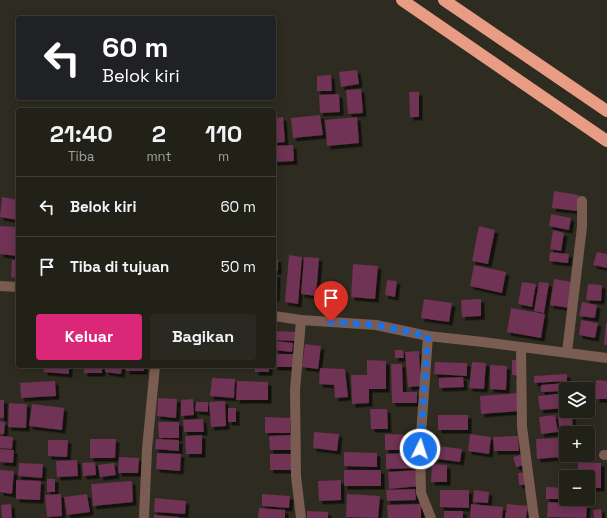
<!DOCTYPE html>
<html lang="id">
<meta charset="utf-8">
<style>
:root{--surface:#222118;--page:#2a2921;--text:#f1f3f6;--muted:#a2a3a2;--line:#3f3e37;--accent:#db2777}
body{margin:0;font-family:"Space Grotesk",sans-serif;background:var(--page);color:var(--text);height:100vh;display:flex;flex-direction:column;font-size:15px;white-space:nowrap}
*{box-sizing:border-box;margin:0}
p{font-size:13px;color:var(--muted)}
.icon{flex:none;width:22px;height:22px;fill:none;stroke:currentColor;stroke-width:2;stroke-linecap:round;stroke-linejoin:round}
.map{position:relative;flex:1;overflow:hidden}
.details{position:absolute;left:16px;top:108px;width:260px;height:260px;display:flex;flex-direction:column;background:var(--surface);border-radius:4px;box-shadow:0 2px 10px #0003,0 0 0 1px var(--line)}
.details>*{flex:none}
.hud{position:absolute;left:16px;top:16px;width:260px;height:84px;border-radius:4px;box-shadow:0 2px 10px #0003,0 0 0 1px var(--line);background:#202124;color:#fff;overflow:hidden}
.tools{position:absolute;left:559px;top:382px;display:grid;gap:8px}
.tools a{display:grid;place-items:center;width:36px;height:36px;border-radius:4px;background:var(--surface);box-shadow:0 2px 10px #0003,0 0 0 1px var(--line);font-size:20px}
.pin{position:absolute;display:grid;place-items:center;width:34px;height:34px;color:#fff;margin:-41px -17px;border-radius:50% 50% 50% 0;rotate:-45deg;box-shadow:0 0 4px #0007}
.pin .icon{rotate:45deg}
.me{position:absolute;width:44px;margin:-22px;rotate:4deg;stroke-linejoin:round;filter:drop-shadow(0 0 3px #0008)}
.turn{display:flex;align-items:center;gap:14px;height:84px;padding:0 20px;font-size:18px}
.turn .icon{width:52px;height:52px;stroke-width:2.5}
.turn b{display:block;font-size:28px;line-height:34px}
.eta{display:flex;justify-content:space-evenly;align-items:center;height:68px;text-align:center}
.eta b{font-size:24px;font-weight:700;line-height:28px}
.action{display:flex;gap:8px;margin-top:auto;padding:8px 20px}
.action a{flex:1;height:46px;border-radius:4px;background:var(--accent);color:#fff;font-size:16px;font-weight:700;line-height:46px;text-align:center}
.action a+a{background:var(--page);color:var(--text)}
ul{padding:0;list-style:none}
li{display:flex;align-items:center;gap:12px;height:60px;padding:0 20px;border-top:1px solid var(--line)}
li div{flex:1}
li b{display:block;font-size:15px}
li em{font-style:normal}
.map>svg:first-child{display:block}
.building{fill:#703154;filter:url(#shadow)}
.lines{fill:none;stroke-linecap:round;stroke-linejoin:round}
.minor{stroke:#7b5c52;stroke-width:10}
.motorway{stroke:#e99c84;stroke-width:12}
.route{stroke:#1a73e8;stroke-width:7;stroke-dasharray:0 12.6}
</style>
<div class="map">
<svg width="607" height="518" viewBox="0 0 607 518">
<defs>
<filter id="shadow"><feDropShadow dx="3.5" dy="3.5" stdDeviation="0" flood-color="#0009"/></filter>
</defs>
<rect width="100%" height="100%" fill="#2e2c20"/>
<path class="building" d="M70,15l26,2v1h-26z
M357,70l2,14 -18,3 -2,-15z
M331,75l1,16h-15v-15z
M361,89l2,24 -15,1 -2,-24z
M409,92h10v25h-9z
M339,94l1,18 -20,1 -1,-18z
M320,115l3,20 -30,3 -2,-20z
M283,117l2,25 -11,1v-25z
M357,117l2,26 -32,3 -2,-26z
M293,145l1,16 -20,1v-16z
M554,191l25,4 -2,16 -25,-3z
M2,197l16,3v20l-18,-3z
M551,214l20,4 -2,12 -20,-4z
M0,226l18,1 -1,29 -17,-2z
M479,226l16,4 -7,34 -16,-3z
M553,230l11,3 -3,18 -11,-2z
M550,252l19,2 -1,9 -19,-2z
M597,252l10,2v14l-14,-3z
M289,255l13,2 -4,47 -13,-2z
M304,257l15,1 -3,38 -15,-2z
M274,259h4v12h-4z
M12,260h6v19l-7,-2z
M353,264l25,2 -3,33 -24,-2z
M474,265l32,7 -4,21 -32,-7z
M274,274h3l-1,24h-2z
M554,279l19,3 -4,26 -19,-3z
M387,280l10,1 -2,16 -10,-2z
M522,282l14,2 -4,23 -14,-3z
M539,282l10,1 -5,30 -10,-2z
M588,284l14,1 -1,16 -15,-1z
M424,299l28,4 -3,19 -28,-4z
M481,299v17l-19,1 -1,-17z
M582,302l15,3 -2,13 -16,-2z
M511,308l34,6 -4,24 -34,-6z
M581,320l17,3 -3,15 -16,-3z
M606,323h1v22h-3z
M274,331l22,1v9l-22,-1z
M276,341l17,2 -1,9 -17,-2z
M305,344l16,2 -3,23 -16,-2z
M395,350h8l1,8h-9z
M419,351l2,35 -13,1 -3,-35z
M274,354h21v13h-21z
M367,360l19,1v28h-17v14l-17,1 -1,-29h16z
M512,360h8v16l-8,-1z
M435,362l32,1v13l-33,-2z
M472,362l14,1 -2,26 -15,-1z
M391,364h11l1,28h14v11h-25z
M490,365l17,1 -1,24 -16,-1z
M44,366h25v8l-25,-2z
M84,366h18v7h-18z
M105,366h17l-1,8 -16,-2z
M126,366h18v5h-18z
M255,366h14v6h-14z
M320,368l25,1 3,28 -13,1 -1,-13 -15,-1z
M567,374v7l-33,2v-7z
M463,377l1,10 -25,1v-10z
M212,378l23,1 -1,19 -24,-2z
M596,380l11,1v18h-11z
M55,381l1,15 -35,2 -1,-15z
M237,381l31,1v18h-32z
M566,383v8l-25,1v-7z
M518,393l2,18 -39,3 -1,-18z
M566,393v15l-26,2 -2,-14z
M158,398l19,1 -1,19 -19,-2z
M193,399l1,16 -13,1v-16z
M0,400h4v18h-4z
M225,401l1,25 -15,1 -2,-25z
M196,402h12v10l-13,-1z
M9,403l18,1 -1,24 -18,-1z
M32,404l32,4 -2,22 -33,-4z
M228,408h8v14h-8z
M370,409h17l1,20h-17z
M438,415h30v15h-30z
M555,415l3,17 -17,2 -2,-17z
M572,416l1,16 -13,2 -2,-17z
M265,417l25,1v15h-25z
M203,419l1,13h-20l-1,-12z
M0,421l5,1 -1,12h-4z
M158,422h21v16h-20z
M314,432l25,2 -2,17 -24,-3z
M385,434l34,1v15h-34z
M470,434l21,3 -2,17 -21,-3z
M202,435v19h-16l-1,-18z
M291,435v15h-21l-1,-14z
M0,436l13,1 -1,12 -12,-1z
M518,436l1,15h-25l-1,-14z
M559,438l1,19 -23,2 -1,-20z
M90,439h26l-1,19h-25z
M156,439l23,1v11l-24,-2z
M48,440h20l-1,17 -19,-1z
M431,445l31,4 -2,13 -30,-4z
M0,449l14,1 -1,13 -13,-1z
M344,452l33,1v14l-33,-1z
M157,453l24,1 -1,17 -24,-2z
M418,453v15l-32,1v-15z
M270,454h24v16h-24z
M523,454l2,11 -9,2 -3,-10z
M119,457l20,1 -1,15h-20z
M77,460l1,16 -21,1 -1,-16z
M95,462l1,13 -13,1 -1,-13z
M19,463l24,1 -1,14 -24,-2z
M114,463l2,12 -16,2 -2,-12z
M578,463h23v25h-13v-11h-10z
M432,464l15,1v17h-16z
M0,470l14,1 -2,23 -12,-2z
M344,470h37v16h-37z
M418,470l2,16 -31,3 -1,-17z
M527,472v13h-8l-1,-12z
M47,479h8v13h-8z
M16,480l25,1 -1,19 -24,-1z
M341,480v20l-22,1 -1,-20z
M132,481l1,21 -40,4 -2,-22z
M546,487l20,1v11h-20z
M415,489l1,11 -29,1 -1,-11z
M440,490h29v18l-29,-1z
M474,490l15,2 -1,11 -15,-1z
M61,494l1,22 -15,1 -2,-22z
M87,494l3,18 -23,3 -3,-18z
M262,494l28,2 -1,12 -27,-2z
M347,494l33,2 -2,22 -32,-1z
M155,498l31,3 -1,13 -31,-2z
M548,502l39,3 -1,13 -39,-1z
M11,504l1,14h-10l-1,-13z
M421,504v14h-33l-1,-13z
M471,504l32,3 -1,11h-32z
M507,504l21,2 -2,12h-21z
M259,508l26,2v8h-27z
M601,509l1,9h-8l-1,-8z
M307,511l21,1v6h-21z
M444,511h19v7h-19z
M154,515l25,2v1h-25z"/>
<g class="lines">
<path class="minor" d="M0,286l18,1
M274,316l27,4 75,5 52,11 55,6 124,16
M301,320l-6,70 1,86 5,42
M428,336l-8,113 1,44 10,25
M521,347l1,80 12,91
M567,352l15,-125v-26
M604,455h3
M144,518l3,-69 8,-83"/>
<path class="motorway" d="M402,0l205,141
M444,0l163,111"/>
</g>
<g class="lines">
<path class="route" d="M331,322l45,3 52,11 -8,113"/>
</g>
</svg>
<div class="tools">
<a><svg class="icon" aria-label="layers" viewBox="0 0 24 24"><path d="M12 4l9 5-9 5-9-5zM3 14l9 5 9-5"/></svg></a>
<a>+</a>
<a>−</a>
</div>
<div class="pin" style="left:331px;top:322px;background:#d93025"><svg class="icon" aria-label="arrive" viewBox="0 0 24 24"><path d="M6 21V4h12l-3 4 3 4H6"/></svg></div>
<svg class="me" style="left:420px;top:449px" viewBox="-20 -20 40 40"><circle r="17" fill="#1a73e8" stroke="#fff" stroke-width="3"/><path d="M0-11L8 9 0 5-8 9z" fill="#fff"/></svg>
<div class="hud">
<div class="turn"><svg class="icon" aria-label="left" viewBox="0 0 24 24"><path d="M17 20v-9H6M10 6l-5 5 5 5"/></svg><div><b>60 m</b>Belok kiri</div></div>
</div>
<section class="details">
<div class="eta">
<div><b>21:40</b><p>Tiba</p></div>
<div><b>2</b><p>mnt</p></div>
<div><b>110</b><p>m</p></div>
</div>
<ul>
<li><svg class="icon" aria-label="left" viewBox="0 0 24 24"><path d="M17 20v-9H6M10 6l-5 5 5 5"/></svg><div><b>Belok kiri</b></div><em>60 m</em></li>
<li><svg class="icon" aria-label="arrive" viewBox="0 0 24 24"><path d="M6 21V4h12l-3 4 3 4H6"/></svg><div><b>Tiba di tujuan</b></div><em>50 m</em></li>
</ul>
<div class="action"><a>Keluar</a><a>Bagikan</a></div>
</section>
</div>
